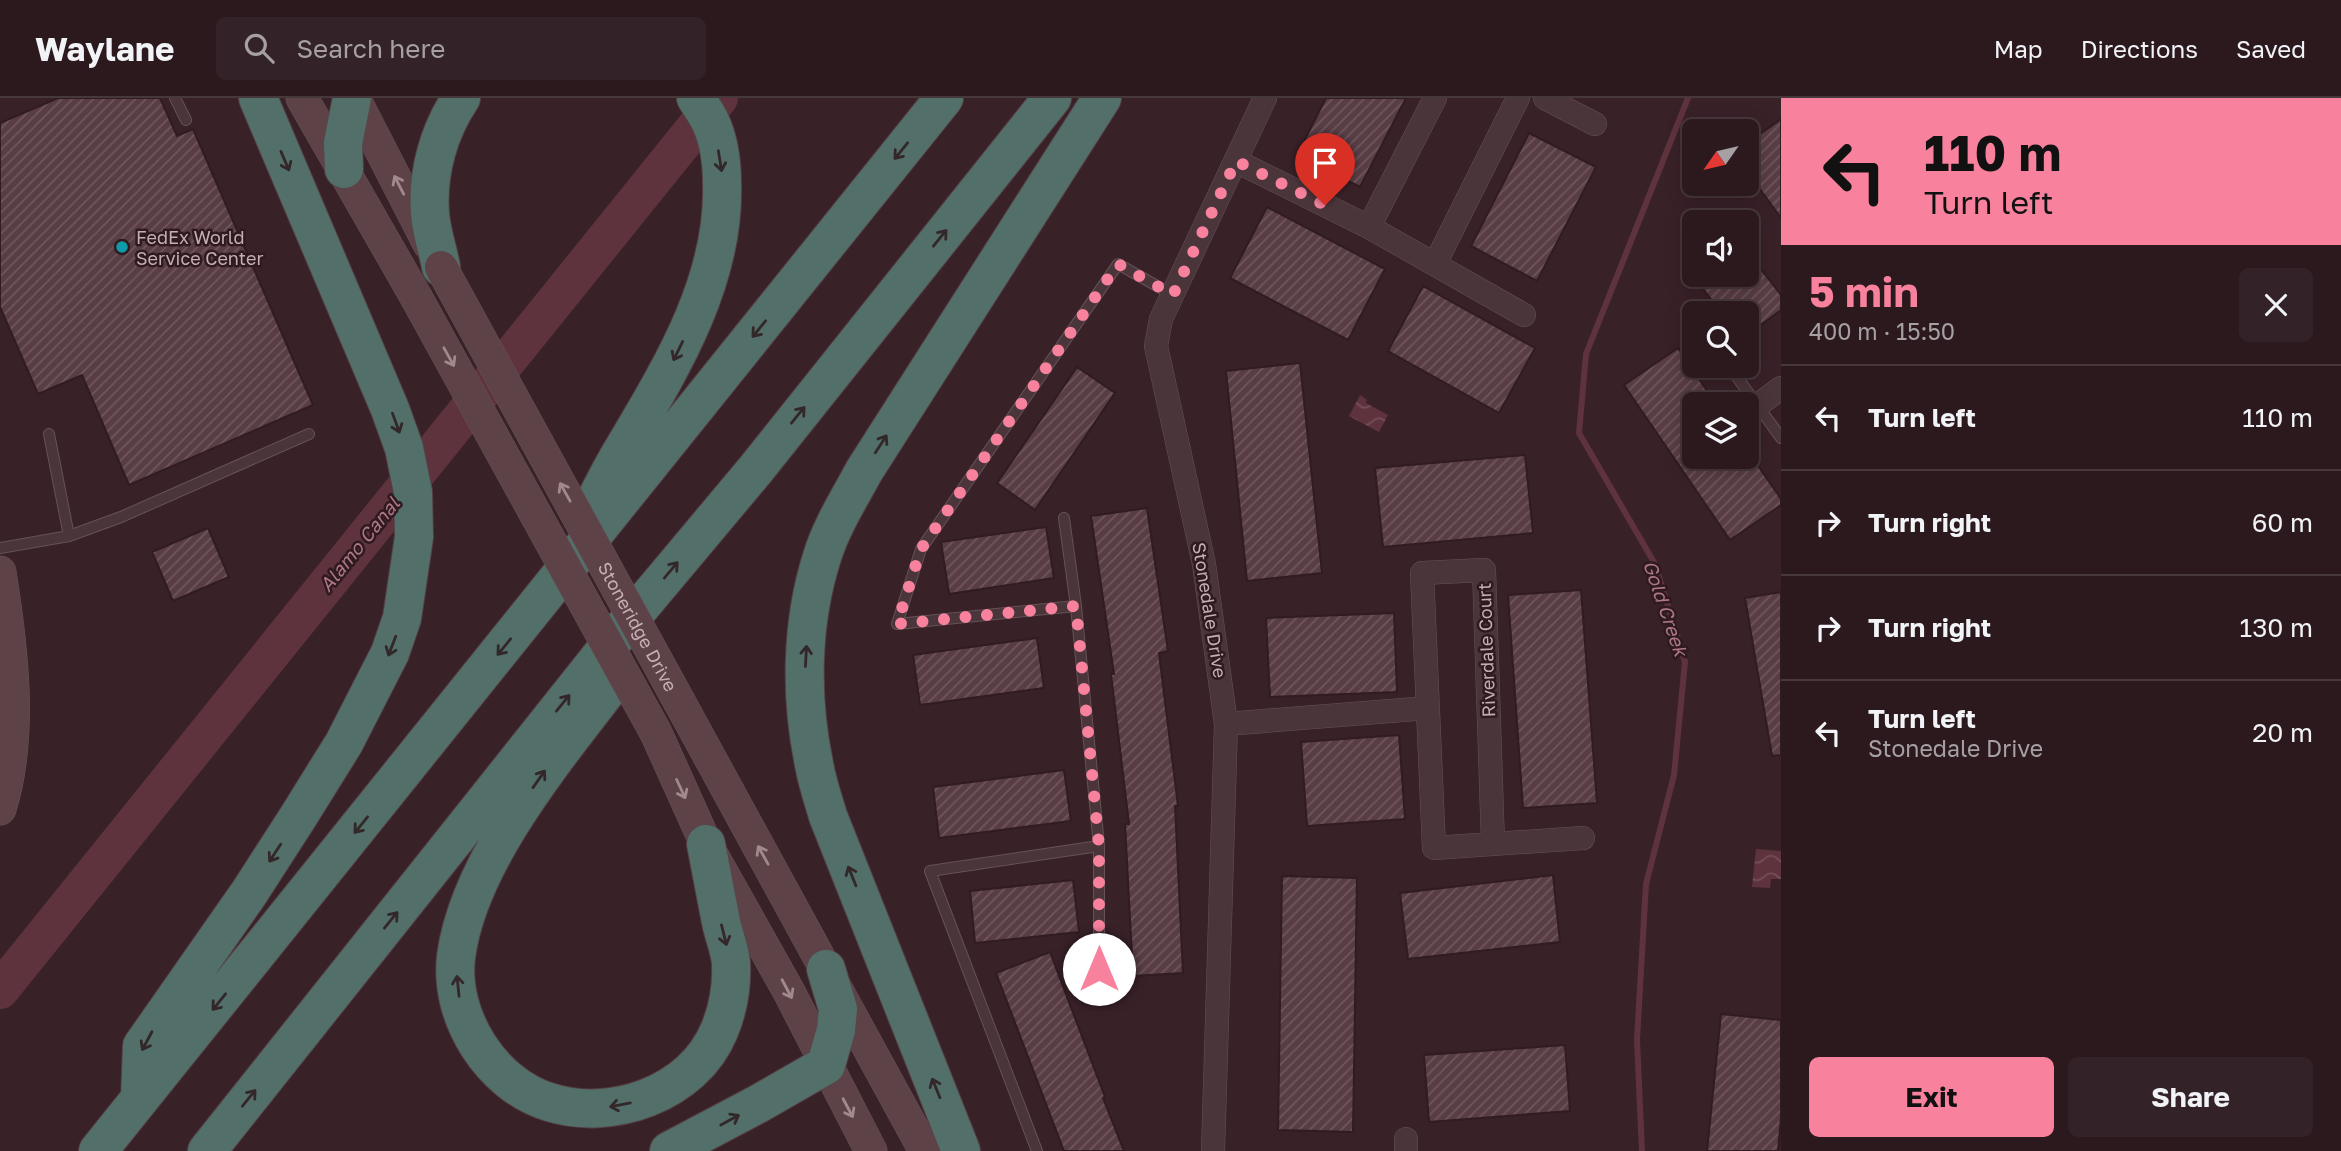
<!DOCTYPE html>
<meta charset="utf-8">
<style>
:root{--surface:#2b191e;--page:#332227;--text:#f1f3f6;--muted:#a6a0a4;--line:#47383c;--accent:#f8829d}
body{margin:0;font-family:"Golos Text",sans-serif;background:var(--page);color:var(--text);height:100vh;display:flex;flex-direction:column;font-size:26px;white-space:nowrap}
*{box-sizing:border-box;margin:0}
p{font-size:23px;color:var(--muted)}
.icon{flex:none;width:38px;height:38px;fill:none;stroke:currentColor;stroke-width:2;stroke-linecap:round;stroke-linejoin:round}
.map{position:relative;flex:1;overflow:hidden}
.side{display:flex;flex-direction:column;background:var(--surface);width:560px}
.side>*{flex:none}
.hud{background:#f8829d;color:#111;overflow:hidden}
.needle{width:46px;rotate:236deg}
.controls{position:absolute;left:1682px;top:21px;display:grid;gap:14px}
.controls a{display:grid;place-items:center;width:77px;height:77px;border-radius:10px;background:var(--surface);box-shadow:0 4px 18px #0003,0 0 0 2px var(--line);font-size:35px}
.pin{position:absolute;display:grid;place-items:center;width:60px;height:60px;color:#fff;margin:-72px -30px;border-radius:50% 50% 50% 0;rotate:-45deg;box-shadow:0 0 7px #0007}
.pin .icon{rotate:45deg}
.me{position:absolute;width:77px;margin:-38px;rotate:0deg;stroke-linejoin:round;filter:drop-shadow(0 0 5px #0008)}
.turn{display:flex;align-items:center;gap:24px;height:147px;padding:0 28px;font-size:32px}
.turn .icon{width:91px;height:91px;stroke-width:2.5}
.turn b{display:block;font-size:49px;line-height:60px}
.round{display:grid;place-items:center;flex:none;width:74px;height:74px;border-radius:10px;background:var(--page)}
.headline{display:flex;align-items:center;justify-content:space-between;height:119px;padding:0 28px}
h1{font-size:42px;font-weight:700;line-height:52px;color:var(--accent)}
.action{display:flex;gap:14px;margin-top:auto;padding:14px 28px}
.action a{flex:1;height:80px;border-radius:10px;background:var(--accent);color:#111;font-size:28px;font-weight:700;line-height:80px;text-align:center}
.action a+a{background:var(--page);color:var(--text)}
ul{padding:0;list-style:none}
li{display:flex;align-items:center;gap:21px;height:105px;padding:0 28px;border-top:2px solid var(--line)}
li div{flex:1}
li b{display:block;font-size:26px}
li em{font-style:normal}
header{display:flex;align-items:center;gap:42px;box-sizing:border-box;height:98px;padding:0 35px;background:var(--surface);border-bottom:2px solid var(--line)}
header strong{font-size:33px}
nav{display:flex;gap:38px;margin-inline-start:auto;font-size:24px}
.search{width:490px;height:63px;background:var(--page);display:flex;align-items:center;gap:18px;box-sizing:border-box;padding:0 24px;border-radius:10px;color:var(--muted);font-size:26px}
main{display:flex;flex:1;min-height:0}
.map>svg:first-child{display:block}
.water{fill:url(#water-waves)}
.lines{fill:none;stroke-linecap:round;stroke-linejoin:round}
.stream{stroke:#5f333e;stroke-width:6}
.river{stroke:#5f333e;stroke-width:38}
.building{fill:url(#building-hatch);stroke:#301c21;stroke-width:2}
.lane-casing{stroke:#675257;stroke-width:12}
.street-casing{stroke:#675257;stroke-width:24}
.secondary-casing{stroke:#675257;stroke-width:33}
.highway-casing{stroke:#543f44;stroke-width:40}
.lane{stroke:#4a353a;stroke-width:10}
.street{stroke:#4a353a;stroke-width:23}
.secondary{stroke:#5d4348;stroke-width:32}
.highway{stroke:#527069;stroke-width:38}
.secondary-bridge-casing{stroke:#675257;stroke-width:33;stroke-linecap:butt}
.secondary-bridge{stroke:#5d4348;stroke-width:32}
.oneway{stroke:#33272a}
.oneway2{stroke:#a1898e}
.route{stroke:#f8829d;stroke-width:12;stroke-dasharray:0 21.6}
.culture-dot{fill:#0f9aa8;stroke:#2e1a1f;stroke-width:2.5}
.labels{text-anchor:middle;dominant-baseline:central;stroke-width:5;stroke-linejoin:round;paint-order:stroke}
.poi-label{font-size:18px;fill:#c6afb4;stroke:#2e1a1f;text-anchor:start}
.street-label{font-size:18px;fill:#c6afb4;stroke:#2e1a1f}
.water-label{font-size:19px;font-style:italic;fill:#ae7786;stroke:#2e1a1f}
</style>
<header>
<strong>Waylane</strong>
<div class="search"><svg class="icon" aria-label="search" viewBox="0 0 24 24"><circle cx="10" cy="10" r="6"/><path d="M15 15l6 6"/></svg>Search here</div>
<nav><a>Map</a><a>Directions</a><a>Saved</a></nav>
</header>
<main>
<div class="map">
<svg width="1781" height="1053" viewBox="0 0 1781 1053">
<defs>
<pattern id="water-waves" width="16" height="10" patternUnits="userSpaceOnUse" patternTransform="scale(1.75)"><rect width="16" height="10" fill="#5f333e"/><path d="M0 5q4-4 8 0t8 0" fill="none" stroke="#744e58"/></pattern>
<pattern id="building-hatch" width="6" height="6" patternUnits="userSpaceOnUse" patternTransform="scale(1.75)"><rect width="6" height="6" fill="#593d45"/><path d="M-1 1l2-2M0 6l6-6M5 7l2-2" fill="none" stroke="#6f565d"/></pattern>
</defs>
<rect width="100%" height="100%" fill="#392128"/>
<path class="water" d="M1360,297l7,5 -1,3 22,12 -9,17 -30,-16z
M1756,751l25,2v28h-10l-1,9 -18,-1z"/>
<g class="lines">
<path class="stream" d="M0,864l14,11
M1642,1053l-5,-111 9,-156 28,-109 11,-113 -30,-98 -76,-131 7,-79 102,-256"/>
<path class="river" d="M0,892l719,-892"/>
</g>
<path class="building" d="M58,0h102l17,38 16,-7 120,276 -184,80 -47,-110 -44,19 -38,-87v-184z
M1326,0h80l-46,89 -63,-32z
M1781,21v99l-35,-48v-26z
M1529,35l67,34 -59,114 -66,-35z
M1267,109l118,62 -37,71 -118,-62z
M1746,152l35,45v15l-35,26v-23h-24l-30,-38h54z
M1423,188l112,62 -36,65 -111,-62z
M1678,250l38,56h-22v53h58l29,42v6l-51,35 -106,-155z
M1300,265l22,210 -75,8 -21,-210z
M1077,269l38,26 -80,117 -38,-27z
M1525,357l8,78 -150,14 -8,-79z
M1147,410l21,143 -9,2 19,153h-3l8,167 -50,3 -8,-152h4l-18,-150h3l-23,-158z
M1046,429l8,51 -105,16 -8,-52z
M208,430l21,49 -56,24 -21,-49z
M1581,492l16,213 -74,5 -15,-213z
M1781,494v163l-9,1 -27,-158z
M1394,515l3,79 -127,5 -4,-79z
M1037,540l7,50 -124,17 -7,-50z
M1399,637l6,84 -98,7 -6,-84z
M1064,672l7,51 -132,17 -6,-51z
M1553,777l7,67 -152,17 -8,-66z
M1282,778l75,2 -4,254 -75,-2z
M1073,782l6,52 -104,11 -5,-52z
M1050,854l55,145 -2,1 21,53h-60l-68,-178z
M1721,916l60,6v98l-3,33h-71z
M1565,947l5,66 -141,11 -5,-67z"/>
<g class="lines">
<g class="lane-casing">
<path id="lane" d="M175,0l11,22
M1729,268l52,72
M1064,420l12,88 23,240v123
M69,438l52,-19 188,-83
M0,450l69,-12 -20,-102
M1076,508l-179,18 24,-75 197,-285 55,31
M1037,1053l-107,-280 169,-25"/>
</g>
<g class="street-casing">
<path id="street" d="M1545,0l50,26
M1236,63l133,66 155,88
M1369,129l66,-129
M1435,166l83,-166
M1758,307l23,-17
M1226,626l202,-16
M1493,746l-9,-274 -62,3 12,275 149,-10
M1406,1041v12
M1213,1053l13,-427 -22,-160 -48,-218 5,-27 104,-221"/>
</g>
<g class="secondary-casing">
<path id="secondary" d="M302,0l114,199
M354,0l75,146
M0,474c12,75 23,164 0,237
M680,605l245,448
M656,635l50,111 82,146 83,161"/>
</g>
<g class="highway-casing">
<path id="highway" d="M344,71l-1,-26 9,-45
M441,169c-3,-17 -10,-36 -11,-54 -3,-41 9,-82 31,-115
M587,420c11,-23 22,-45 35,-67 48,-81 103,-169 100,-267 0,-21 -3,-44 -12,-63 -4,-8 -9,-15 -14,-23
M609,590c-56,73 -141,175 -153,269 -7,60 35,127 93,145 62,20 144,-8 170,-71 9,-21 13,-45 12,-68 -1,-13 -7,-27 -10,-41 -5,-26 -10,-52 -15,-78
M140,1001l2,-53 107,-153 49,-76 46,-74 46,-90 12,-35 12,-81 -1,-45 -9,-44 -14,-39 -132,-311
M98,1053l846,-1053
M207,1053l420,-528 129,-154 296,-371
M669,1053l89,-47 68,-39 10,-35 2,-21 -12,-40
M961,1053l-133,-335c-5,-17 -11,-34 -14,-52 -14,-67 -13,-141 8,-207 9,-30 27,-58 42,-86l238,-373"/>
</g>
<use href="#lane" class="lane"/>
<use href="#street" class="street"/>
<use href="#secondary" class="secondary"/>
<use href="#highway" class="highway"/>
<g class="secondary-bridge-casing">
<g id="secondary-bridge">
<path id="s1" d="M441,169l239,436"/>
<path d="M416,199l240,436"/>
</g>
</g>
<use href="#secondary-bridge" class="secondary-bridge"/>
</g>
<defs><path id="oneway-shaft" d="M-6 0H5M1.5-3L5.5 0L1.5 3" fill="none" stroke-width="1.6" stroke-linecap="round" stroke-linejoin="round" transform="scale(1.75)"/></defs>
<g class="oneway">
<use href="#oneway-shaft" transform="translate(901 53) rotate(129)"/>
<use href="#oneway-shaft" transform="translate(285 63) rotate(67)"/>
<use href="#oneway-shaft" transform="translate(720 63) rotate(81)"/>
<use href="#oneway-shaft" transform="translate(940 140) rotate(-51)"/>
<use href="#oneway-shaft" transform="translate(759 231) rotate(129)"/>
<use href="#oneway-shaft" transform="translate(678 253) rotate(116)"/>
<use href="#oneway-shaft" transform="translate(798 317) rotate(-51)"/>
<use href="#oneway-shaft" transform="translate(396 325) rotate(70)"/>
<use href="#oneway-shaft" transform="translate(881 346) rotate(-57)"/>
<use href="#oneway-shaft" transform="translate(671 472) rotate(-50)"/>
<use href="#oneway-shaft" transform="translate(392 548) rotate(111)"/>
<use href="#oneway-shaft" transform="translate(504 549) rotate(129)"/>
<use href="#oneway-shaft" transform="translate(806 558) rotate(-87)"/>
<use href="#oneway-shaft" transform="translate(563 605) rotate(-51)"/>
<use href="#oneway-shaft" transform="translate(539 681) rotate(-55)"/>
<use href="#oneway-shaft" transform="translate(361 727) rotate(129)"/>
<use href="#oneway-shaft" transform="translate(275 755) rotate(123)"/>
<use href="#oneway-shaft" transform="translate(852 778) rotate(-112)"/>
<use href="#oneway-shaft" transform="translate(391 822) rotate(-51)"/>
<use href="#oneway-shaft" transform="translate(724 837) rotate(76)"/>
<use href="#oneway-shaft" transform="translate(458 888) rotate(-96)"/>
<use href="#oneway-shaft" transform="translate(219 904) rotate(129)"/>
<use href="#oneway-shaft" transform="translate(147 943) rotate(118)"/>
<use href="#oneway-shaft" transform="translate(936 990) rotate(-112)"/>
<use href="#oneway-shaft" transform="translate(249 1000) rotate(-51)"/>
<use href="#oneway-shaft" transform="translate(620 1007) rotate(169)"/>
<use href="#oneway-shaft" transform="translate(730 1022) rotate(-29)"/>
</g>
<g class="oneway2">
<use href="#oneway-shaft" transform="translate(399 87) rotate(-117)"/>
<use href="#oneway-shaft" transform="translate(449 259) rotate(61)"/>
<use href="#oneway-shaft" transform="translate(565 394) rotate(-119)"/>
<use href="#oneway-shaft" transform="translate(681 691) rotate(65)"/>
<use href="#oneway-shaft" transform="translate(763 757) rotate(-119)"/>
<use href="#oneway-shaft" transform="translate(787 891) rotate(62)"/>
<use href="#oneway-shaft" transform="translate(848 1010) rotate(62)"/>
</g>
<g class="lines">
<path class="route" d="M1099,871v-123l-23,-240 -179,18 24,-75 197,-285 55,31 63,-134 89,44"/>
</g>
<circle class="culture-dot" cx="122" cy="149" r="7"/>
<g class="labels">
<g class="poi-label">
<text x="136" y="139">FedEx World<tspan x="136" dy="21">Service Center</tspan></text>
</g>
<g class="street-label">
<text transform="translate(1210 512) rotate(81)">Stonedale Drive</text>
<text stroke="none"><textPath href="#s1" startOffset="410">Stoneridge Drive</textPath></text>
<text transform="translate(1486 552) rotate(-92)">Riverdale Court</text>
</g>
<g class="water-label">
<text transform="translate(359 446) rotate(-51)">Alamo Canal</text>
<text transform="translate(1666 510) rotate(71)">Gold Creek</text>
</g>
</g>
</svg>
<div class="controls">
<a><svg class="needle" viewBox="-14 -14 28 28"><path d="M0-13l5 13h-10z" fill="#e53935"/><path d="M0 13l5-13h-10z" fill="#a6a0a4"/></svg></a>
<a><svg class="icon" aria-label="sound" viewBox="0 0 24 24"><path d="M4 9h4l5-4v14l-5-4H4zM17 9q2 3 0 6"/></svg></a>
<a><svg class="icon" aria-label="search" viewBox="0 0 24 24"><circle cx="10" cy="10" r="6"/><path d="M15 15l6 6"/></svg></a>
<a><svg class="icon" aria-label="layers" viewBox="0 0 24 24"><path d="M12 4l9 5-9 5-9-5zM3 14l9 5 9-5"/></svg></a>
</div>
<div class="pin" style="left:1325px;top:107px;background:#d93025"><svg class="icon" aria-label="arrive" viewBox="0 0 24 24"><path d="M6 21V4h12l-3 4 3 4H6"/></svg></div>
<svg class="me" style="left:1099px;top:871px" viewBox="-20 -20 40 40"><circle r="19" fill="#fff"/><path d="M0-13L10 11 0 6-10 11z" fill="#f8829d"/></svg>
</div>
<section class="side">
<div class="hud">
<div class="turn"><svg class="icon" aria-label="left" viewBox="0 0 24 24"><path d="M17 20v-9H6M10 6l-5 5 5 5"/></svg><div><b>110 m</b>Turn left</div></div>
</div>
<div class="headline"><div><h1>5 min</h1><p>400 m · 15:50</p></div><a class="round"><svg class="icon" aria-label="close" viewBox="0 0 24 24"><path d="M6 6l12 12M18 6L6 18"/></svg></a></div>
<ul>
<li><svg class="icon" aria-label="left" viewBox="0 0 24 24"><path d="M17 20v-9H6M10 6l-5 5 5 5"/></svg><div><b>Turn left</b></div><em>110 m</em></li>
<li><svg class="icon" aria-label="right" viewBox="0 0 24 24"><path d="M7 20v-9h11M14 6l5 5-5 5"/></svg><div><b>Turn right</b></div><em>60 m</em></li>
<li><svg class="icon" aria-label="right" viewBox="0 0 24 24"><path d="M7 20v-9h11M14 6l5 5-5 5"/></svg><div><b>Turn right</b></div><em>130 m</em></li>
<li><svg class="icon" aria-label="left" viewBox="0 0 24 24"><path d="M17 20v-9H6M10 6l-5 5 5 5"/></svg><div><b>Turn left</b><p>Stonedale Drive</p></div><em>20 m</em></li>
</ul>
<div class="action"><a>Exit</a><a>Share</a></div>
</section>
</main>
